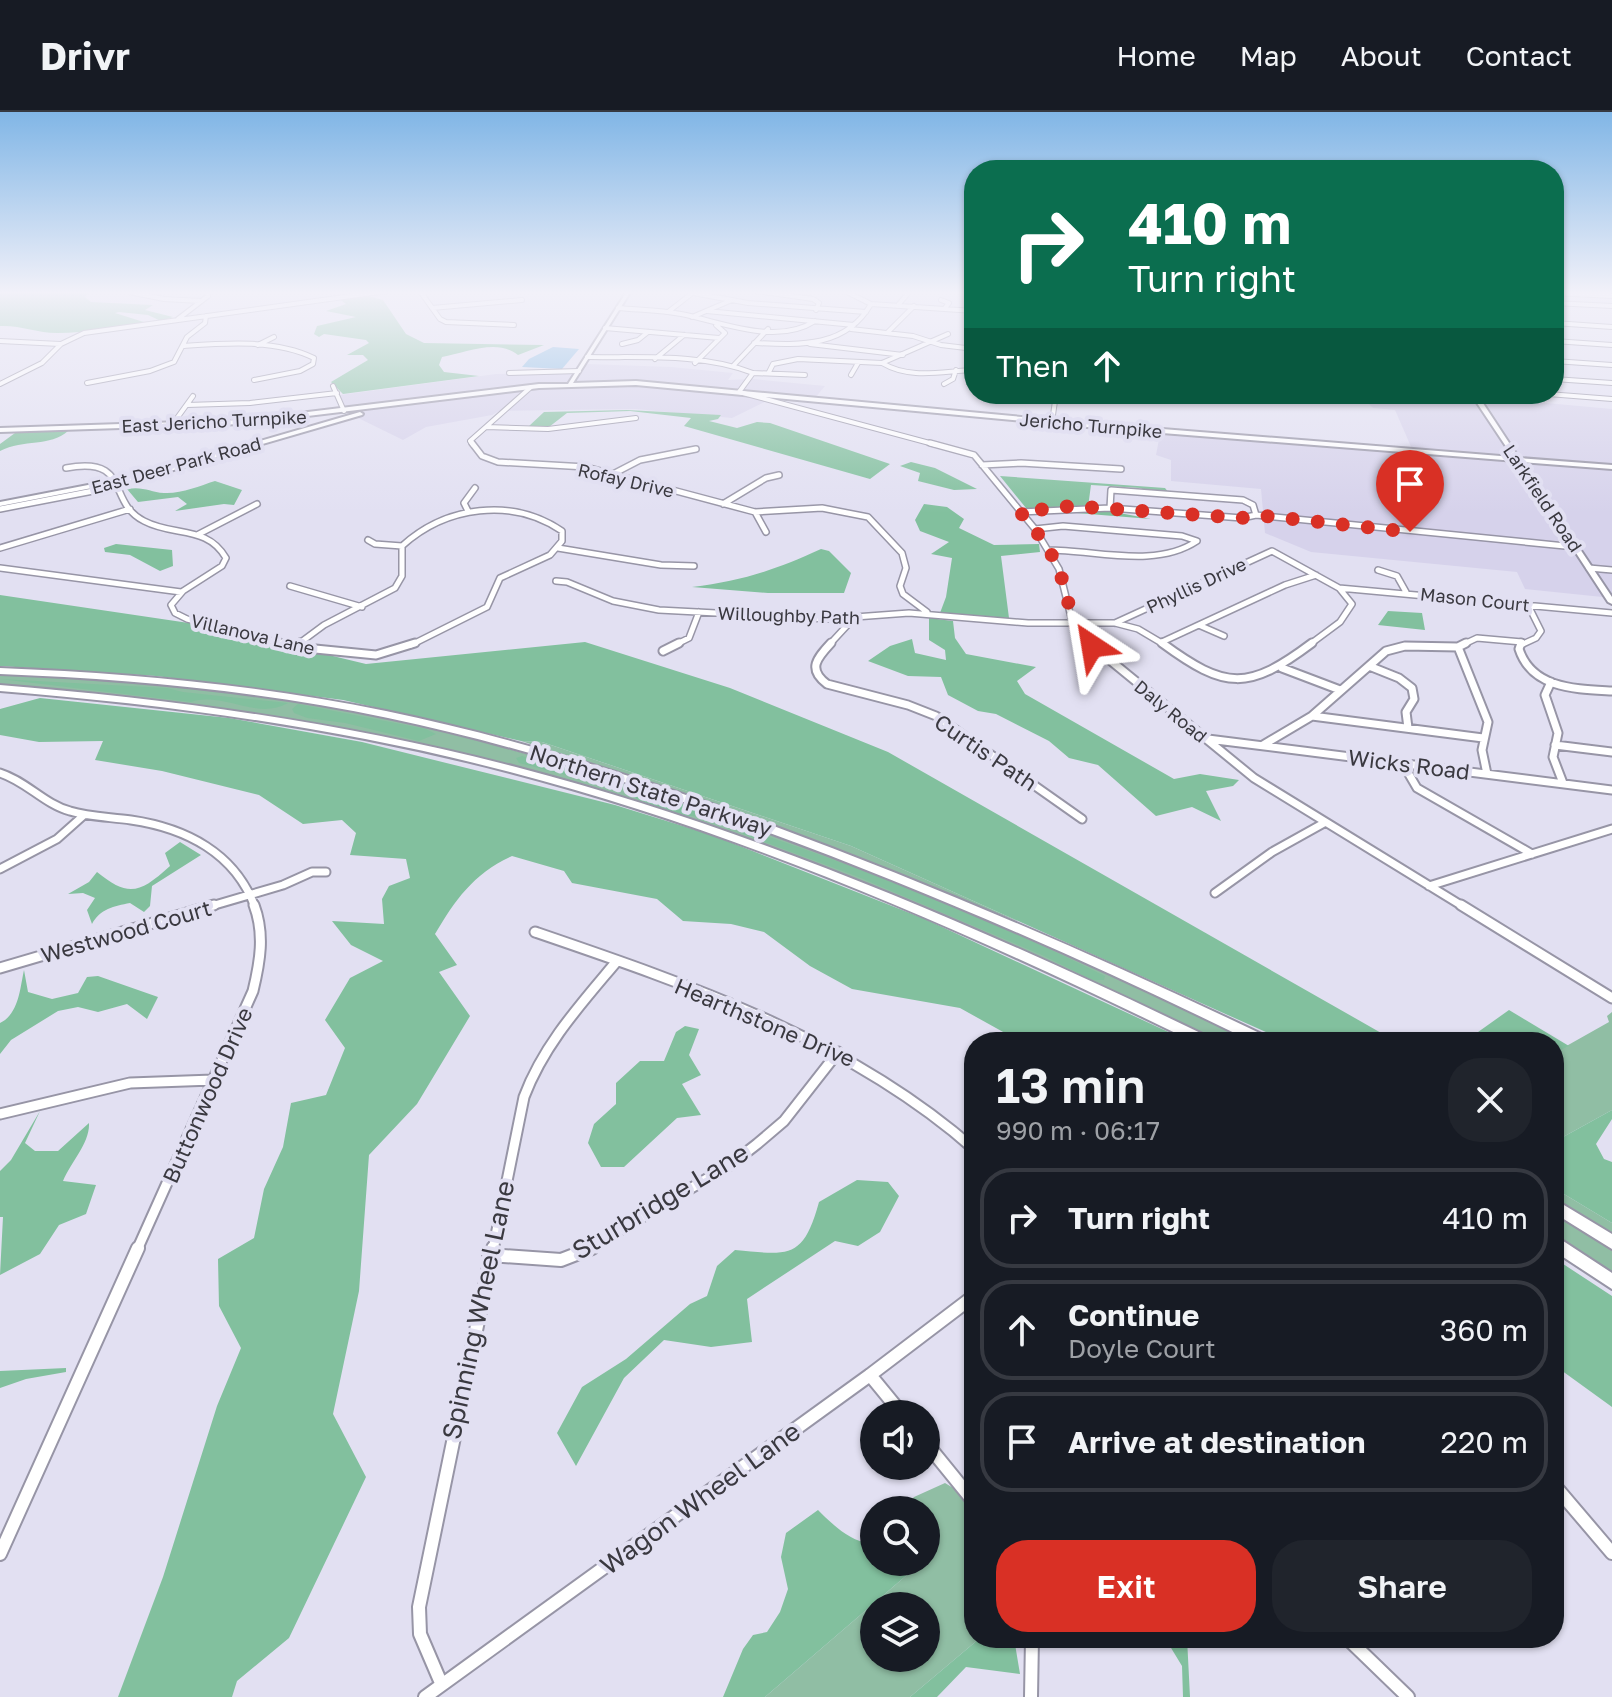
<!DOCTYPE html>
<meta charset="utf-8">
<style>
:root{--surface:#171b24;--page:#20242c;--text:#f1f3f6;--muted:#9ea1a6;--line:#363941;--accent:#d93025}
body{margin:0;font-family:"Golos Text",sans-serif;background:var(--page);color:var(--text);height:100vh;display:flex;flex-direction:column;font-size:30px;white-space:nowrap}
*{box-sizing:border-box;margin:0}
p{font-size:26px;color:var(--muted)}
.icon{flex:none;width:44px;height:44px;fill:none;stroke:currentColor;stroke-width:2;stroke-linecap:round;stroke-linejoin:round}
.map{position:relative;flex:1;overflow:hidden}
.details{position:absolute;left:964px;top:920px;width:600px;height:616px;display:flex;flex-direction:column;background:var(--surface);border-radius:32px;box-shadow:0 2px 6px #0004}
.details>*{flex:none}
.guide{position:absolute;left:964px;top:48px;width:600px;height:244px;border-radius:32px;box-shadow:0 2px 6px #0004;background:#0b6e4f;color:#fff;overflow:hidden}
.controls{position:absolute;left:860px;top:1288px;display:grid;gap:16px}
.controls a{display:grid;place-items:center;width:80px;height:80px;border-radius:50%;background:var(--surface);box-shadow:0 2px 6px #0004;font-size:40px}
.pin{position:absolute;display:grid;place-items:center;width:68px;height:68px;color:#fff;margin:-82px -34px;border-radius:50% 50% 50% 0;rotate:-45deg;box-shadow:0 0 8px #0007}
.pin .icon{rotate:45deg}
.me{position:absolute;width:88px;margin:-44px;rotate:327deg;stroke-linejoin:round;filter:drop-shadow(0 0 6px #0008)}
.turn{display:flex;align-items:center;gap:28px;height:168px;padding:0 32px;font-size:36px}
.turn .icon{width:104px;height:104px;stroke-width:2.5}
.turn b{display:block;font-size:56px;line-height:68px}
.then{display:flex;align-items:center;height:76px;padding:0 32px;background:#0003;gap:16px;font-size:30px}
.round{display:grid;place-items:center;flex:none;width:84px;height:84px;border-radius:32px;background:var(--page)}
.overview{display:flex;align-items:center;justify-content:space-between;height:136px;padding:0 32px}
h1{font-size:48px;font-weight:600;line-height:60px}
.cta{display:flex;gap:16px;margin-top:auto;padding:16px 32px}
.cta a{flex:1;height:92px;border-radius:32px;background:var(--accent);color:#fff;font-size:32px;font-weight:600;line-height:92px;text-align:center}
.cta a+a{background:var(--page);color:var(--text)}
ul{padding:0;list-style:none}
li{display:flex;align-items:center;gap:24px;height:100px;margin:0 16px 12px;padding:0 16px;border:4px solid var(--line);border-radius:32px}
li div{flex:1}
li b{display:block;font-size:30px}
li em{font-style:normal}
header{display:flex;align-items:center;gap:48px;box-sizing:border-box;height:112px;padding:0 40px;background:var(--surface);border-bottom:2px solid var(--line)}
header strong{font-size:38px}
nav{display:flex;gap:44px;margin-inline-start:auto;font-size:28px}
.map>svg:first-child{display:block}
.built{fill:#d6d2eb}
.green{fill:#90bea4;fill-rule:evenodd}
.forest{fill:#82c09e}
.water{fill:#86bae3}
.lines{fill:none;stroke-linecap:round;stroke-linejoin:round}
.minor-far4-casing{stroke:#9795a6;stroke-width:6}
.minor-far3-casing{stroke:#9795a6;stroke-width:8}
.minor-far2-casing{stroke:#9795a6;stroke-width:11}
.minor-far1-casing{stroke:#9795a6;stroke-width:13}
.minor-casing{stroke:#9795a6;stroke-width:16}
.major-casing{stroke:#9795a6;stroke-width:4}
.highway-casing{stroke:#9795a6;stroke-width:4}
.minor-far4{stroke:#fff;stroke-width:4}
.minor-far3{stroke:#fff;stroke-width:5}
.minor-far2{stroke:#fff;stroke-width:7}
.minor-far1{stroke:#fff;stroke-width:9}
.minor{stroke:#fff;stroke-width:12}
.major{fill:#fff;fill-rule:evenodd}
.highway{fill:#fff;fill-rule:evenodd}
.route{stroke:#d93025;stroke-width:14;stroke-dasharray:0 25.2}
.labels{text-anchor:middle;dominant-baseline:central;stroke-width:8;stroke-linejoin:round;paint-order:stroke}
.far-street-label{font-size:18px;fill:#3a3940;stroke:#e2e0f2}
.street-label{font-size:22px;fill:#3a3940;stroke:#e2e0f2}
.near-street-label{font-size:26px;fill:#3a3940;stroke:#e2e0f2}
</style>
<header>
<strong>Drivr</strong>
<nav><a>Home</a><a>Map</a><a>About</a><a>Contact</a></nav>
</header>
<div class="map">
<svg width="1612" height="1585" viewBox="0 0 1612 1585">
<rect width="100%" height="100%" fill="#e2e0f2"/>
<path class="built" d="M586,252l85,3 62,6 -5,7 25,-1 72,7 -10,12 -34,-4 -49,24 -97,-9 -136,2 -7,4 -66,12 -23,13 -55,-27 -8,-18 156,-21 84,-1z
M1359,282h87l166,15v189l-87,-9 -8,-17 -206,-20 -46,-19 -4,-44 -90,-8v-21l-15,-5 5,-26 251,20 -17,-39 -22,-2z"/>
<path class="green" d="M0,563c99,5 198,10 296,26 173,29 339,83 502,144 155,58 307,122 455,197h-42l-361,-163 -285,-97 -284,-63 -134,-20 -147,-13z
M521,629l21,1 309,104 169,76 -330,-127z
M1612,900v98l-58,32v-89l55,-31 -2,-6z
M1554,1076l58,35v12l-58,-37z
M1554,1098l58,37v31l-58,-40z
M945,1371l15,9 14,21v125h6l-70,59h-145l157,-135h4l9,-23 -9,-4v-25h-18v-6l6,-7zM874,1494h52v52h-52z"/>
<path class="forest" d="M0,179h90l-5,6 6,5 62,3 -8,5 28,7 -12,4 -13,-6 -29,-3 -4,1 32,10c-29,4 -61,10 -90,10 -20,0 -37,-8 -57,-7z
M365,183l18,5 23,34 18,9 120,2 -26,10c-21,-17 -53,-2 -76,2l-3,8 5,7 35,4 -136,18 -12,-12 37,-22 -5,-5h-16l22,-12 -3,-3 -42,-6 -5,3 -5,-3 3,-8 39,-9 -30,-6 20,-7 -8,-6z
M627,298l94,5 -3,4 -9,2 28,7 20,-6 13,1 120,41 -20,15 -186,-53 7,-8 -61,-7 -63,2 -18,14h-21l16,-15z
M27,319h41c-18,16 -44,8 -68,20v-7l15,-11z
M911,350l24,6 42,21 -23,1 -36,-9 2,-8 -20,-7z
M1000,364l165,12 4,5 -7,4 -22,-9 -49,-3 -3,22 63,12 -112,-9 -13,-2z
M215,369l27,9 -8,15 -10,-1 -49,7 12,-7 -9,-7 -40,5 -11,-13c16,-3 23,3 37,4 17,1 35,-7 51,-12z
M924,392l23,3 17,12 -5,9 35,17 45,-1 1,8 -39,4 8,62 -69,-5 6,-16 6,-39 -21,-4 18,-12 -29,-11 -5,-11z
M116,432l56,6 1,16 -13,5 -30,-16 -25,-3 -1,-4z
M821,437l8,2 22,22 -7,20h-76l-76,-6c50,-6 83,-17 129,-38z
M0,483l209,31 157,38 219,-22 145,46 158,64 509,290h-109l-437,-196 -309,-104 -21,-1 -178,-41 -187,-24 -156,-10z
M1388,499l34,2 3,17 -47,-5z
M929,506l24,3 2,17 11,16 70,13 -19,14 8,13 149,85 26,-5 39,6 -6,6 -27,5 15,30 -29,-14 -36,9 -58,-51 -29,-7 -20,-17 -53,-27 -18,-3 -30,-16 -7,-18 -33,-1 -40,-15 22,-15 22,-7 3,14 31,7 -1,-10 -16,-10z
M0,567l167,9 16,4 105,11c-31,18 -65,-12 -97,-1z
M40,586l189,20 133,24 253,63 97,30 213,84 265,123h-169l-61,-34 -108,-19 -42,-23 -46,-34 -33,-8 -48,-3 -26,-22 -85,-16 -8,-12 -52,-15c-38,17 -57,44 -77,78l22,31 -18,7 31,44 -53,88 -48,51 -10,136 -26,123 33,63 -77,161 -52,43 -5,16h-114l45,-120 54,-171 24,-58 -22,-42 -1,-47 36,-21 10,-49 19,-42 8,-44 35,-8 19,-47 -20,-28 25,-42 33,-17 -32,-16 -19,-24 52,3 -2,-25 7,-13 21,-8 -4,-19 -56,-4 6,-22 -14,-13 -39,4 -44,-29 -97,-24 -67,-11 8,-19 -64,1 -39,-7v-26z
M298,592l128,25 10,5 -17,7 -74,-18 -38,-5 -13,-5 -2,-4z
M522,644l69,21 1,5 -73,-19 -3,-5z
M630,679l69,19 9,5c-24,6 -58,-11 -80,-20z
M746,717c122,41 244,89 359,147l-1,4h-12l-50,-25 -186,-79 -113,-42 -1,-2z
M180,730l21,13 -49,31 -2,20 -6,6 -14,-9c-16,3 -30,6 -38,21l-5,-14 8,-12 -12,-5 -15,1 21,-12 8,-10c32,26 43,21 73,-6l-5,-13z
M24,858l4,22 24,7 26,-6 9,-16 11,-1 60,21 -11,22 -20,-15 -29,8 -20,-5 -20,4 -47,29 -11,14v-31c19,-9 20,-35 24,-53z
M1509,898l60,36 -15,7v-11h-90z
M685,914l14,3 -10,26 12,20 -19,9 19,31 -24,3 -53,49h-23l-13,-24 6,-19 22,-20v-21l24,-22h24l12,-29z
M1612,998v9l-16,25 8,15 8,3v61l-58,-35v-46z
M40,999l-15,32 10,8h23l31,-28c1,20 -18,39 -26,58l33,4 -10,29 -27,11 -19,29 -40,21 3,-58h-3v-46l11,-11z
M857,1068l31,2 11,14 -19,36 -22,14 -23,-5 -88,58 5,43 -41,5 -47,-7 -40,38 -48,88 -19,-33 25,-46 44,-28 64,-55 17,-8 10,-30 18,-16c54,5 68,10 84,-48z
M1554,1146l58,38v111l-58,-42z
M66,1256v4l-40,7 -26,9v-17z
M818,1398c13,13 36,36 56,32v20h48l-157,135h-42l20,-48 10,-14 14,-3 13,-20 8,-23 -7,-32 5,-24z
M980,1526h34l6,36 -54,-7 -29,30h-27z
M1165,1526h22l3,59h-7l-1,-31z"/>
<path class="water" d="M553,235l26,2 -17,20 -40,-2 7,-8z"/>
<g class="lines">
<g class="minor-far4-casing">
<path id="minor-far4" d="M420,179l20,28 6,3 68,3
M756,179l57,8 6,4 -3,7
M129,180l35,7 37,2
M693,181l55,10 118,9
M1554,181l58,3
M941,188l8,3 -4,5
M1554,191l58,3
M871,192l103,7
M899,192l11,-13
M432,196l90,-8
M618,196c21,2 42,2 63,6 41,8 95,32 134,7
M707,199l147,14
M668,200l27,-21
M692,205l40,-17
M178,207l30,-23 1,-5
M1554,211l58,4
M605,216l114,10
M851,217l62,7 28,9 33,4
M887,221l27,-27
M0,229l60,3
M1554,229l58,4
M754,231c45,2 92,5 117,-39l-26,-13
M622,232l16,-4 10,-8
M810,232l93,11
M258,233l16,-8
M183,234c43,-3 92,-7 131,12l-1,6 -13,7 -46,9
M587,245c53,1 116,-4 166,16l-14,19 198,53
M655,247l29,-24
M1554,249l58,4
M695,251l30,-30 -9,-8
M882,251c29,17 60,8 92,7
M733,254l35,-37
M769,260l4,-8 25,-5 84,4 66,-29
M509,261l70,-2
M753,261l52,2
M851,263l7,-12
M1554,267l58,4
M87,271l63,-12 24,-9 13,-25 18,-14 1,-7
M0,272l42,-21 19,-19 23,-11 303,-42
M944,272l9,-5 3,-9
M333,274l11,25
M1548,282l64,5
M187,293l63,-2 87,-10
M1052,310l4,-28
M172,313l21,-29
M486,315l62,2 88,-11
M473,333l-3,-4 61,-54"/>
</g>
<g class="minor-far3-casing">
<path id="minor-far3" d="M472,331l10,13 16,6 88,5 169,45 67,-4 46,9 34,36 4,15 -6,18 3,8 24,18
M930,331l44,12 61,74 24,40 14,56 18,20
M982,353l39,-2 100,6
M66,356c66,-12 40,34 78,53 30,16 63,4 82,37l-4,8 -39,25 -12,14 4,8 12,6 101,26
M613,362l27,-14 56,-11
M1111,378l132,10 10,5 3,10 -14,3 -132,-10z
M723,392l43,-26 13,-3
M0,397l119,-23
M468,399l-4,-8 11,-15
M755,400l11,20
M1020,400l90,-4
M1256,403l319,32
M1035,417l28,-3 119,10 15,5c-42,28 -101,9 -149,9
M199,422l58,-30
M368,428l7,4 27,2
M0,436l130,-39
M558,436l103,17 33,1
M0,456l181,24
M1589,456l23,2
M1378,458l19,6 9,16
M556,469l11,1 46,19 46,9 169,9 81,-6 119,10h87
M290,474l72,21
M1339,476l273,25
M1115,511l23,6 27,16
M1115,511l157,-72 67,37 13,16 -12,18 -31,23
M1201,514l23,10
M1162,530l123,-57 31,-10
M297,533l27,-20 71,-37 7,-12v-30c44,-40 110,-49 160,-15v10l-12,14 -50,23 -13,29 -76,38
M675,533l14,-7 10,-26
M829,533l25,-27
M1462,533l15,-7 45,4
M1521,533l15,-7 5,-7 -13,-26"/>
</g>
<g class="minor-far2-casing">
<path id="minor-far2" d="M280,531l15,4
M831,531c-14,15 -24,26 -4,41l81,21 28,11 146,103
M1089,531l165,135 210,129
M1162,531c64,47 86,48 150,0
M1466,531l-8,4 30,75 -6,28 5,24
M1521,531l-2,6c13,40 57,40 93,42
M295,535l81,8 39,-12
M295,535l5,-4
M663,539l16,-8
M1369,554l30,12 13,10 2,11 -8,13 2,16
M1282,556l58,22
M1551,570l-6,13 13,38 -5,24 10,26
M1312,604l171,22
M1208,627l404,51
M1263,633l49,-29 74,-65 19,-5 53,1
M1555,633l57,7
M1403,652l14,24 115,66
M0,661c26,8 44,31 70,38 19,6 41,6 61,9 55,8 104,33 124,87
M0,757l57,-30 27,-24
M1429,774l183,-57
M1215,781l57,-41 52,-29
M208,795l75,-22 29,-13h14"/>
</g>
<g class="minor-far1-casing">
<path id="minor-far1" d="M1461,793l151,93
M535,820c155,53 314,107 439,217
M0,856l214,-63
M0,1002l130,-31 83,-3
M137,1138l116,-259c7,-29 12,-57 1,-86
M493,1138l31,-153c20,-53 57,-93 93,-136
M587,1138l143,-85 27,-21 27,-23 54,-69"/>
</g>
<g class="minor-casing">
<path id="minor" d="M489,1143l72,5 31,-12
M870,1263l32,39
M926,1331l48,59
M1554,1373l58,68
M0,1442l138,-306
M1347,1526l61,59
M441,1571l-21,-49 -1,-27 74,-359
M425,1585l445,-322 104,-79
M1031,1585l1,-59"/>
</g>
<g class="major-casing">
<path id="major" d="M627,179h4l-58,92 63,-2 451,42 426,34 -42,-63h6l42,64 93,7v4l-90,-7 90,135v7l-4,-2 -92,-141 -429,-34 -451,-42 -97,3 -297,36 -242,8v-4l242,-8 297,-36h29z
M360,300l3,2 -1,1 -209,61 -153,30v-4l150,-29z"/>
</g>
<g class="highway-casing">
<path id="highway" d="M0,556c130,5 259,17 386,43 131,27 259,68 385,114 170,63 336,135 499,213l2,4h-19c-159,-78 -320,-149 -486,-210 -124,-46 -250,-87 -379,-114 -128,-27 -258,-39 -388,-44z
M0,573c174,14 347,38 516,82 242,63 471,163 695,271l2,4h-19c-221,-108 -446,-208 -684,-270 -168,-44 -338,-67 -510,-81z
M1554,1087l58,35v15l-58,-36z
M1554,1123l58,38v16l-58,-38z"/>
</g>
<use href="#minor-far4" class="minor-far4"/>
<use href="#minor-far3" class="minor-far3"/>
<use href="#minor-far2" class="minor-far2"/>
<use href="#minor-far1" class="minor-far1"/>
<use href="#minor" class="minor"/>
<use href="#major" class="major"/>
<use href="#highway" class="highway"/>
</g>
<linearGradient id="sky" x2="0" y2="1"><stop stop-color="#81b6e6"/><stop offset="0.45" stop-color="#f2f1f9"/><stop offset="1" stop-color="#f2f1f9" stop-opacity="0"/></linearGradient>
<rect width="1612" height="401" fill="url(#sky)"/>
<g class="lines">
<path class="route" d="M1092,534c-24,-20 -22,-48 -33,-75 -8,-22 -24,-42 -39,-59l51,-6 171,12 14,-3 154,17"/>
</g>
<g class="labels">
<g class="far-street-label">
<text transform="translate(214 309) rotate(-3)">East Jericho Turnpike</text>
<text transform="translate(1091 313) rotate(5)">Jericho Turnpike</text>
<text transform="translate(176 353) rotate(-15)">East Deer Park Road</text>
<text transform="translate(626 368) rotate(13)">Rofay Drive</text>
<text transform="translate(1543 386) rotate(56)">Larkfield Road</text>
<text transform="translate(1196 473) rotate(-25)">Phyllis Drive</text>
<text transform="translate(1475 487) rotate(6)">Mason Court</text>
<text transform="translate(789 503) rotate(2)">Willoughby Path</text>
<text transform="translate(253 522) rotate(13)">Villanova Lane</text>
<text transform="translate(1171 599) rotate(39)">Daly Road</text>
</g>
<g class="street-label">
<text transform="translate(986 640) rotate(34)">Curtis Path</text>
<text transform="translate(1409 652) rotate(7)">Wicks Road</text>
<text transform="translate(651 678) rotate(18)">Northern State Parkway</text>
<text transform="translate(126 819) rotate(-16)">Westwood Court</text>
<text transform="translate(765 910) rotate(23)">Hearthstone Drive</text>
<text transform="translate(207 983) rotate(-66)">Buttonwood Drive</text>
</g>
<g class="near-street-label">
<text transform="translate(660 1089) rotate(-31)">Sturbridge Lane</text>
<text transform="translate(478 1198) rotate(-78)">Spinning Wheel Lane</text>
<text transform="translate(700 1386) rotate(-36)">Wagon Wheel Lane</text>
</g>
</g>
</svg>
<div class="controls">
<a><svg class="icon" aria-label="sound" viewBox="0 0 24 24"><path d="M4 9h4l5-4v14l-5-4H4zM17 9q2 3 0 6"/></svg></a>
<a><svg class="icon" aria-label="search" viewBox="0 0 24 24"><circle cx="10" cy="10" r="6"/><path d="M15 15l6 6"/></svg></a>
<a><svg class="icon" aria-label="layers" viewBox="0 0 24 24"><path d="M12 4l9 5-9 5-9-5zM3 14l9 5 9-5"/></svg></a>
</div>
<div class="pin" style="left:1410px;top:420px;background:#d93025"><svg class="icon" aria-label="arrive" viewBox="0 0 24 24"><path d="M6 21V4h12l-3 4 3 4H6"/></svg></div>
<svg class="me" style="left:1092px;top:534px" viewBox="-20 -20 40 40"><path d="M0-17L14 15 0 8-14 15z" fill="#d93025" stroke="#fff" stroke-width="4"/></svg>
<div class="guide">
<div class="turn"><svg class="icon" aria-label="right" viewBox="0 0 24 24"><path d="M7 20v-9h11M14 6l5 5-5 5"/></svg><div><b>410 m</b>Turn right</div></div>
<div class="then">Then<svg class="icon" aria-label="ahead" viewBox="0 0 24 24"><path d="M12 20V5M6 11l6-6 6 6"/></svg></div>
</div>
<section class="details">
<div class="overview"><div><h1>13 min</h1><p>990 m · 06:17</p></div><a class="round"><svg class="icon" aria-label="close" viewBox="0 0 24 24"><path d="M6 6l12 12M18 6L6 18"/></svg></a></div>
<ul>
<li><svg class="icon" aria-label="right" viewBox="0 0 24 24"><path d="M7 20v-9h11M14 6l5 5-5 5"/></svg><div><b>Turn right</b></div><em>410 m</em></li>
<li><svg class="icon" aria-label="ahead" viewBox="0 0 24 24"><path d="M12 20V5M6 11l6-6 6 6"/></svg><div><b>Continue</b><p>Doyle Court</p></div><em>360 m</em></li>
<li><svg class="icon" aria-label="arrive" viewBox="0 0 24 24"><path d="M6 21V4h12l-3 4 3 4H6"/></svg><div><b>Arrive at destination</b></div><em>220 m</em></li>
</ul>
<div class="cta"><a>Exit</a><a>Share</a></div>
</section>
</div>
